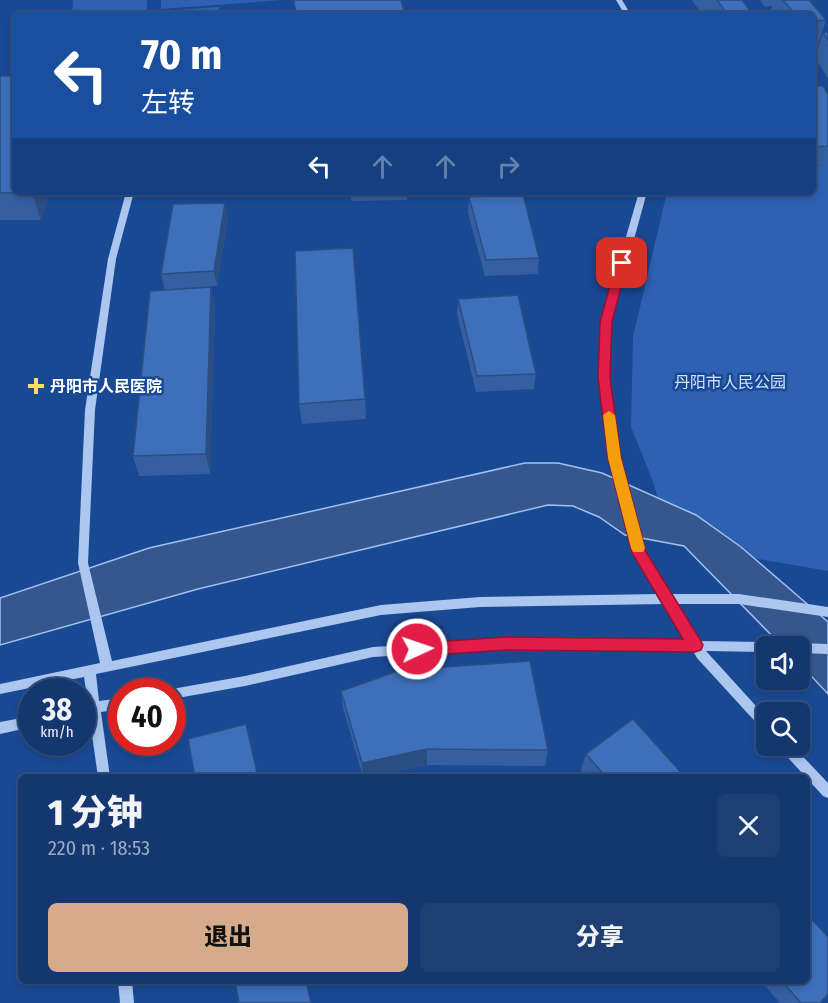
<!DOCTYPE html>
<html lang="zh">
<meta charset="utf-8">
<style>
:root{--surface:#14376f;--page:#1d3f74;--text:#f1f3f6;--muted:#9dacc3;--line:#335182;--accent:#d6ab8b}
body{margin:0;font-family:"Fira Sans Condensed","Noto Sans SC",sans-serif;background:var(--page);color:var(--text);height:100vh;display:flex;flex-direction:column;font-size:22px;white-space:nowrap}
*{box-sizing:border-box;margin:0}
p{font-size:20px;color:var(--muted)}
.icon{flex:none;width:33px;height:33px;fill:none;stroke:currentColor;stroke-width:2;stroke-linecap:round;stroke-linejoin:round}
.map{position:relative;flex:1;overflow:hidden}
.sheet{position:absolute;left:18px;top:774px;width:792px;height:210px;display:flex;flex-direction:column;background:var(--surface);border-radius:9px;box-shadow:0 3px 9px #0003,0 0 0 2px var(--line)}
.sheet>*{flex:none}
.top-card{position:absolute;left:12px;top:12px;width:804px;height:183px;border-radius:9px;box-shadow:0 3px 9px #0003,0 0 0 2px var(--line);background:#1a4fa0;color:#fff;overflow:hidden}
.fabs{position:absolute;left:756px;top:636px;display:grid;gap:12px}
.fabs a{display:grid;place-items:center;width:54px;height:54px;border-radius:9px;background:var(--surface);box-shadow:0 3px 9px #0003,0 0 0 2px var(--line);font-size:30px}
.speed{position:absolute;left:18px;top:678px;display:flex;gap:12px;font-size:30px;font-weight:700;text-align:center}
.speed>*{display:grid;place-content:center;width:78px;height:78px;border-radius:50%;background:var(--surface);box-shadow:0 3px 9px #0003,0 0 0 2px var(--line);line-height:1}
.speed small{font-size:15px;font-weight:400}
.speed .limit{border:9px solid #d22;background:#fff;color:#111}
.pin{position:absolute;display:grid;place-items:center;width:51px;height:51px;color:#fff;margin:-26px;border-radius:12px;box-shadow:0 3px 9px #0006}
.me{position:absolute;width:66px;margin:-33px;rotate:87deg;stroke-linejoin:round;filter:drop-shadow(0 0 4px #0008)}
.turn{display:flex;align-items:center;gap:21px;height:126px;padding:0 30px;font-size:27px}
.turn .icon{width:78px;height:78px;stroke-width:2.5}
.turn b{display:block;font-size:42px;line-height:51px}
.lanes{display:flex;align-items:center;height:57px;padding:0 30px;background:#0003;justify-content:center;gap:30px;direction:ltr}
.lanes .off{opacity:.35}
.round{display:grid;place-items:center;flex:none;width:63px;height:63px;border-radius:9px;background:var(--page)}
.overview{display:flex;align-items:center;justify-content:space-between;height:102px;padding:0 30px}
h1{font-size:36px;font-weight:800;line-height:45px}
.button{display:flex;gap:12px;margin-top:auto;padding:12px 30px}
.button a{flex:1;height:69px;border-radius:9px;background:var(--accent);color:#111;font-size:24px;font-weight:800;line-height:69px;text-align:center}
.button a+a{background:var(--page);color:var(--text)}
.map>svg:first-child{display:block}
.green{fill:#2e61b2}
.water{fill:#36578e;stroke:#9ec0f2;stroke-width:1.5}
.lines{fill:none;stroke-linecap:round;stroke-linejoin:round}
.minor{fill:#abc6ef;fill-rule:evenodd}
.wall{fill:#355fa0}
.shaded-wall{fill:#2b4e82}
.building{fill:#3e6fba;stroke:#2b4e82;stroke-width:1.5}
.route{fill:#e11d48;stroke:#92132f;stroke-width:1.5}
.slow{fill:#f59e0b}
.poi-dot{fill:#ffdc6a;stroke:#1a4994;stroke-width:2}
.labels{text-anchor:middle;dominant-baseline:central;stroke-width:5;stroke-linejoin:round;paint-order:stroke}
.park-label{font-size:16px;fill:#d2e2fb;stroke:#1a4994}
.poi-label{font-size:16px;font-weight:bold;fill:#fff;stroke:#1a4994;text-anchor:start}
</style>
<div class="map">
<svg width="828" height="1003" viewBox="0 0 828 1003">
<rect width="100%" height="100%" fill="#1a4994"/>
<path class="green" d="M73,0h74v12l72,-5v8h-147z
M161,0h120l-120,9z
M828,165v406l-156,-27 -20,-65 -21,-52 2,-90 34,-145h146v-26z"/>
<path class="water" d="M525,463h33l44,10 94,42 45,32 87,75v72l-28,-30v-18h-18l-98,-100 -59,-11 -26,-18 -26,-11 -25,-1 -350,84 -198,56v-47l149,-50z"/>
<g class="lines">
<path class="minor" d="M616,0h6l9,15h-6z
M126,192h8l-18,67 -21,151 -7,153 24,98 269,-56 99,-8 178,-3 -24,-41 -24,-95 -11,-80 2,-55 38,-131h8l-36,131 -2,55 11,80 24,94 26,42h69l89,13v10l-89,-13h-63l23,37 67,1 4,1 2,3h-6v6l-60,-1 60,66v13l-4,-1 -65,-71 -4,-7 -187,-2 -133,8 -128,29 -73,13v-7h-5l5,-3 73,-13 128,-29 133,-8 181,2 -23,-37 -184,3 -99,8 -285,59 3,27 23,-3v11l-21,3 9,65h-12l-9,-63 -7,1v-11h6l-4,-27 -84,17v-10l100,-21 -22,-100 7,-153 23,-151z
M800,643l28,1v10l-28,-1v-7h-5z
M32,716v11l-32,7v-12z
M779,746h14l35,37v15l-5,-2 -42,-46z
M118,981h14l2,22h-14z"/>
</g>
<path class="wall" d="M692,0h50l11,15h-43v-4l-10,1z
M760,0h49l17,20 -8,25 -5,1v-31h-43l2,-9 -7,1z
M828,32v46l-13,-20 8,-25z
M0,76l50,116 -9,28h-41z
M813,86l15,9v70l-15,1z
M351,192h56v8l-56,1z
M469,197l70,61 -1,16 -53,2 -17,-63z
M228,219l-11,67 -45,4 43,17 -5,167 -71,2 -6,-20 32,-166 -4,-16z
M458,299l78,75 -2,15 -58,3 -19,-78z
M365,399l1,20 -64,5 -3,-20z
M341,691l207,59 -3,16 -118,-1 -54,12h-10l-20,-69z
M586,754l99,23h-98l-6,-7z
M761,981h46l13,22h-40z"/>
<path class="shaded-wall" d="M32,192h18l-9,28 -9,-27z
M225,203l3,16 -11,67 -3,-15z
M211,287l4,20 -5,167 -4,-20z
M427,749v16l-54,12h-10l-1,-14z"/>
<path class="building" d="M294,0h107l4,15h-109z
M717,0h25l11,15h-25z
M783,0h26l17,20 -13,1v-6h-17z
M828,32v8l-5,-7z
M0,76h15v116h17v1h-32z
M813,86h10l5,9v51l-15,1z
M523,194l16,64 -53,2 -17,-63z
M225,203l-11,68 -53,3 12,-70z
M353,248l12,151 -66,5 -4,-153z
M211,287l-5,167 -73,2 17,-165z
M518,295l18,79 -59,2 -19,-77z
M530,661l18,89 -121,-1 -65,14 -21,-72 60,-21z
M633,719l52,58h-79l-20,-23z
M246,724l12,53h-63l-7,-38z
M807,914l21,23v57l-8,9h-19l-19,-22h25z
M235,981h71l5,22h-72z"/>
<path class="route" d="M622,260l5,3 -15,59 -2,56 11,80 25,94 55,89 2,4 -2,5 -6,2 -189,-2 -89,6 -5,-2 -3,-5 3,-4 5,-2 89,-6 177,2 -51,-86 -24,-95 -10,-80 2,-56 16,-59z"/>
<path class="slow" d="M609,411l6,4 6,43 24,90 -2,4h-10l-2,-4 -23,-90 -5,-43z"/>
<path class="poi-dot" d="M33 377h6v6h6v6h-6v6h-6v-6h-6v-6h6z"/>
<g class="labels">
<g class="park-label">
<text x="730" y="382">丹阳市人民公园</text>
</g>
<g class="poi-label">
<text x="50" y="386">丹阳市人民医院</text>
</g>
</g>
</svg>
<div class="fabs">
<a><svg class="icon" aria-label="sound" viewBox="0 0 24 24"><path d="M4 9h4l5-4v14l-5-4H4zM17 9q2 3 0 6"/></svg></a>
<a><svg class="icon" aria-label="search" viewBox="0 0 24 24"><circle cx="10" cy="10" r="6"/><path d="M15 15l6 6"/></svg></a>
</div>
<div class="speed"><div>38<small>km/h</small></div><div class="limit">40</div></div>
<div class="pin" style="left:622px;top:263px;background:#d93025"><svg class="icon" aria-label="arrive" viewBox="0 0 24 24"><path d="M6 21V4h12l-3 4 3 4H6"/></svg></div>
<svg class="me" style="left:417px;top:649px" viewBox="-20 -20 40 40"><circle r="17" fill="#e11d48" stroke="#fff" stroke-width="3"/><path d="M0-11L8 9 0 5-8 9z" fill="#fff"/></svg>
<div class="top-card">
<div class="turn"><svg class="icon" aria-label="left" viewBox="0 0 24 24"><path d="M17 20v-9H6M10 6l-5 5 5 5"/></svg><div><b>70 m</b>左转</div></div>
<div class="lanes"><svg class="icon" aria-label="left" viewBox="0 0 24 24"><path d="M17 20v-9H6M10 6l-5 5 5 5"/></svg><svg class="icon off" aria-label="ahead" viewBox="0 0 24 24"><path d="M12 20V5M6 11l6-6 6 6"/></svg><svg class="icon off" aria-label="ahead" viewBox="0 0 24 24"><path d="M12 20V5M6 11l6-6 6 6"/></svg><svg class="icon off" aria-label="right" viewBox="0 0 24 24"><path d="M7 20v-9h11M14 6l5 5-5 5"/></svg></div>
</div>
<section class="sheet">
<div class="overview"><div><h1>1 分钟</h1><p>220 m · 18:53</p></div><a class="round"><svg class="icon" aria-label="close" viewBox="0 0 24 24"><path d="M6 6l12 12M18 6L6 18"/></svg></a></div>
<div class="button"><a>退出</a><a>分享</a></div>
</section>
</div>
